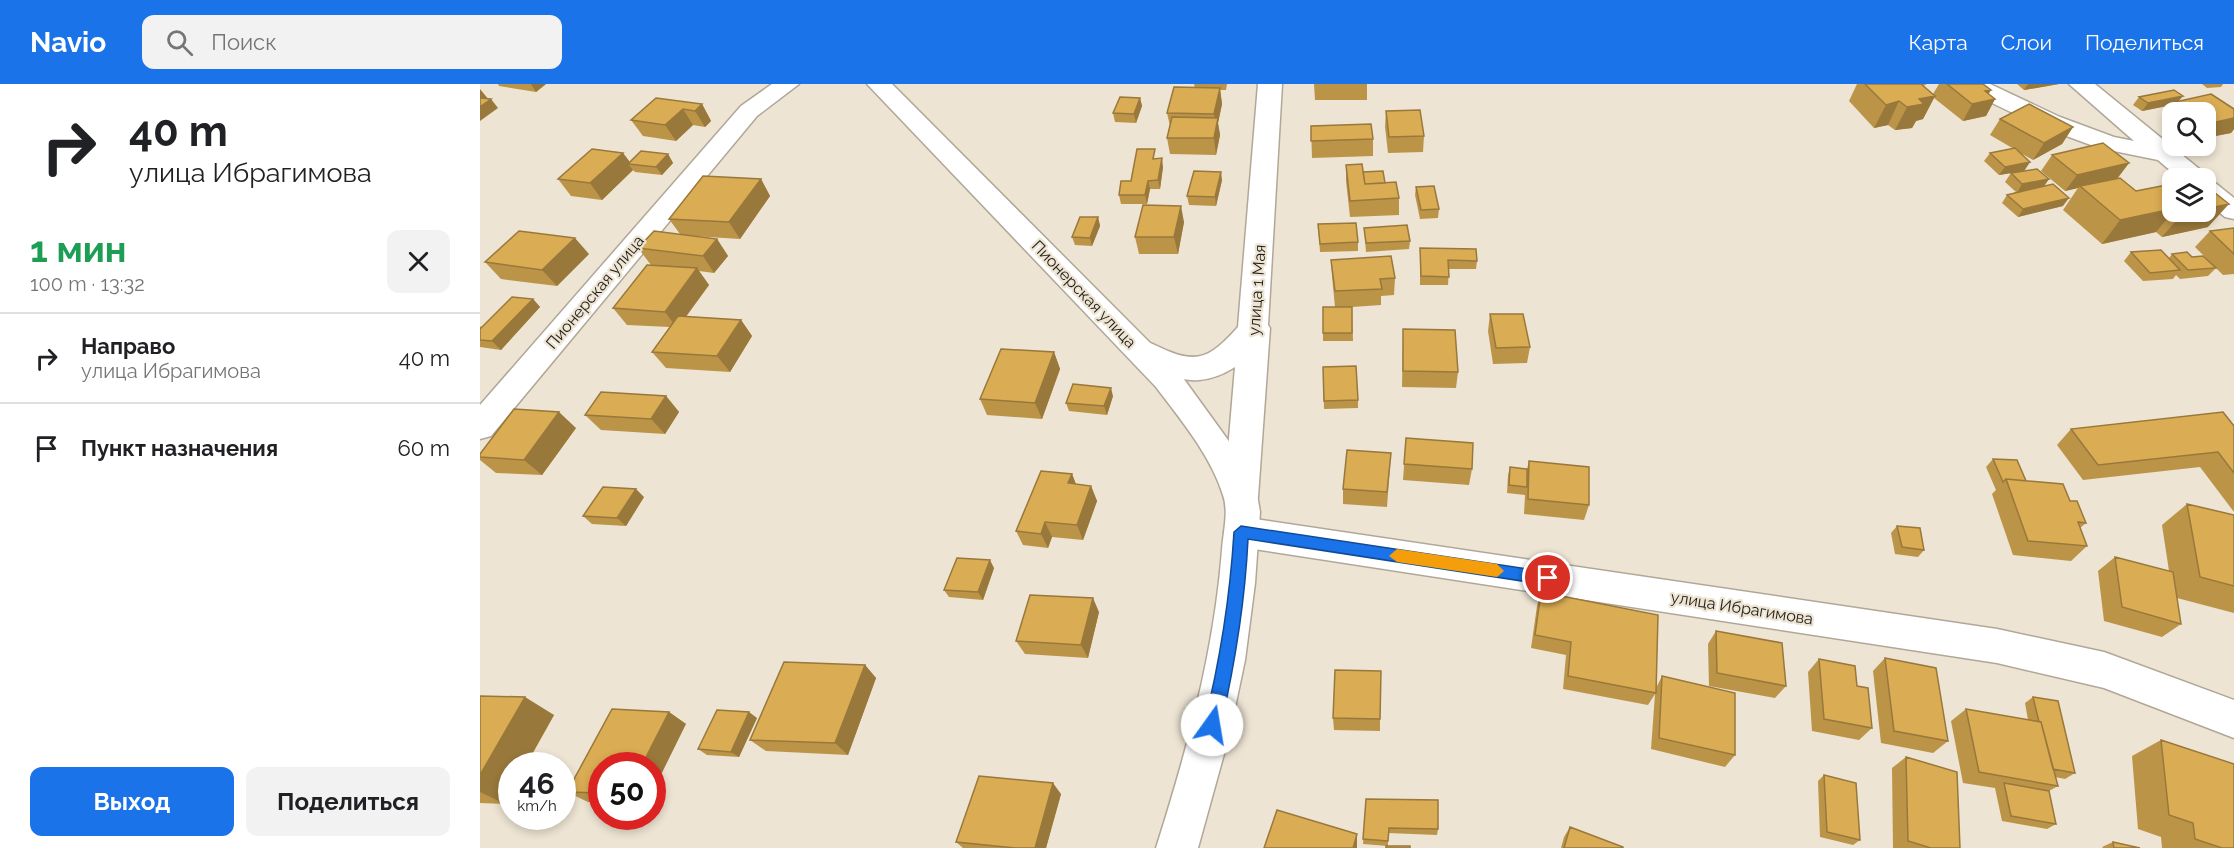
<!DOCTYPE html>
<html lang="ru">
<meta charset="utf-8">
<style>
:root{--surface:#fff;--page:#f2f2f2;--text:#202124;--muted:#757577;--line:#e0e0e0;--accent:#1a73e8}
body{margin:0;font-family:Raleway,sans-serif;background:var(--page);color:var(--text);height:100vh;display:flex;flex-direction:column;font-size:22px;white-space:nowrap}
*{box-sizing:border-box;margin:0}
p{font-size:20px;color:var(--muted)}
.icon{flex:none;width:33px;height:33px;fill:none;stroke:currentColor;stroke-width:2;stroke-linecap:round;stroke-linejoin:round}
.map{position:relative;flex:1;overflow:hidden}
.panel{display:flex;flex-direction:column;background:var(--surface);width:480px}
.panel>*{flex:none}
.banner{background:#fff;color:var(--text);overflow:hidden}
.buttons{position:absolute;left:1682px;top:18px;display:grid;gap:12px}
.buttons a{display:grid;place-items:center;width:54px;height:54px;border-radius:12px;background:var(--surface);box-shadow:0 3px 9px #0003;font-size:30px}
.speed{position:absolute;left:18px;top:668px;display:flex;gap:12px;font-size:30px;font-weight:700;text-align:center}
.speed>*{display:grid;place-content:center;width:78px;height:78px;border-radius:50%;background:var(--surface);box-shadow:0 3px 9px #0003;line-height:1}
.speed small{font-size:15px;font-weight:400}
.speed .limit{border:9px solid #d22;background:#fff;color:#111}
.pin{position:absolute;display:grid;place-items:center;width:51px;height:51px;color:#fff;margin:-26px;border:3px solid #fff;border-radius:50%;box-shadow:0 2px 6px #0007}
.me{position:absolute;width:66px;margin:-33px;rotate:13deg;stroke-linejoin:round;filter:drop-shadow(0 0 4px #0008)}
.turn{display:flex;align-items:center;gap:21px;height:126px;padding:0 30px;font-size:27px}
.turn .icon{width:78px;height:78px;stroke-width:2.5}
.turn b{display:block;font-size:42px;line-height:51px}
.round{display:grid;place-items:center;flex:none;width:63px;height:63px;border-radius:12px;background:var(--page)}
.headline{display:flex;align-items:center;justify-content:space-between;height:102px;padding:0 30px}
h1{font-size:36px;font-weight:700;line-height:45px;color:#1e9e55}
.action{display:flex;gap:12px;margin-top:auto;padding:12px 30px}
.action a{flex:1;height:69px;border-radius:12px;background:var(--accent);color:#fff;font-size:24px;font-weight:700;line-height:69px;text-align:center}
.action a+a{background:var(--page);color:var(--text)}
ul{padding:0;list-style:none}
li{display:flex;align-items:center;gap:18px;height:90px;padding:0 30px;border-top:2px solid var(--line)}
li div{flex:1}
li b{display:block;font-size:22px}
li em{font-style:normal}
header{display:flex;align-items:center;gap:36px;box-sizing:border-box;height:84px;padding:0 30px;background:var(--accent);color:#fff}
header strong{font-size:28px}
nav{display:flex;gap:33px;margin-inline-start:auto;font-size:21px}
.search{width:420px;height:54px;background:var(--page);display:flex;align-items:center;gap:15px;box-sizing:border-box;padding:0 21px;border-radius:12px;color:var(--muted);font-size:22px}
main{display:flex;flex:1;min-height:0}
.map>svg:first-child{display:block}
.lines{fill:none;stroke-linecap:round;stroke-linejoin:round}
.street-casing{stroke:#b0a798;stroke-width:3}
.secondary-casing{stroke:#b0a798;stroke-width:3}
.street{fill:#fff;fill-rule:evenodd}
.secondary{fill:#fff;fill-rule:evenodd}
.wall{fill:#bb9448}
.shaded-wall{fill:#99783b}
.building{fill:#daac54;stroke:#99783b;stroke-width:1.5}
.route{fill:#1a73e8;stroke:#114b97;stroke-width:1.5}
.slow{fill:#f59e0b}
.labels{text-anchor:middle;dominant-baseline:central;stroke-width:4.5;stroke-linejoin:round;paint-order:stroke}
.street-label{font-size:16px;fill:#1f1c16;stroke:#ede4d3}
</style>
<header>
<strong>Navio</strong>
<div class="search"><svg class="icon" aria-label="search" viewBox="0 0 24 24"><circle cx="10" cy="10" r="6"/><path d="M15 15l6 6"/></svg>Поиск</div>
<nav><a>Карта</a><a>Слои</a><a>Поделиться</a></nav>
</header>
<main>
<section class="panel">
<div class="banner">
<div class="turn"><svg class="icon" aria-label="right" viewBox="0 0 24 24"><path d="M7 20v-9h11M14 6l5 5-5 5"/></svg><div><b>40 m</b>улица Ибрагимова</div></div>
</div>
<div class="headline"><div><h1>1 мин</h1><p>100 m · 13:32</p></div><a class="round"><svg class="icon" aria-label="close" viewBox="0 0 24 24"><path d="M6 6l12 12M18 6L6 18"/></svg></a></div>
<ul>
<li><svg class="icon" aria-label="right" viewBox="0 0 24 24"><path d="M7 20v-9h11M14 6l5 5-5 5"/></svg><div><b>Направо</b><p>улица Ибрагимова</p></div><em>40 m</em></li>
<li><svg class="icon" aria-label="arrive" viewBox="0 0 24 24"><path d="M6 21V4h12l-3 4 3 4H6"/></svg><div><b>Пункт назначения</b></div><em>60 m</em></li>
</ul>
<div class="action"><a>Выход</a><a>Поделиться</a></div>
</section>
<div class="map">
<svg width="1754" height="764" viewBox="0 0 1754 764">
<rect width="100%" height="100%" fill="#ede4d3"/>
<g class="lines">
<g class="street-casing">
<path id="street" d="M292,0h27l-42,32 -266,320 -11,3v-34l261,-299z
M778,0h24l-14,241 2,3 -12,169 -5,10 -12,4 -12,-4 -5,-10 11,-130c-11,7 -23,12 -36,13 -20,2 -67,-13 -77,-31l4,-8c13,-3 20,0 31,5 40,20 53,12 81,-19z
M1479,0h31l70,33 54,20 20,4 -65,-57h26l108,88 4,6 -2,2 9,2 20,16v21l-9,-2 -20,-16v-23h-26l-21,-18 -59,-12 -57,-21 -79,-38z
M761,433l756,112 107,23 130,48v38l-130,-50 -107,-25 -756,-116 -12,-5 -5,-10 5,-10z"/>
</g>
<g class="secondary-casing">
<path id="secondary" d="M387,0h25l286,287 50,69 29,54 3,18 -5,71 -10,77 -16,76 -31,112h-42c31,-98 58,-195 66,-298 1,-17 7,-38 1,-55 -12,-39 -42,-75 -67,-108z"/>
</g>
<use href="#street" class="street"/>
<use href="#secondary" class="secondary"/>
</g>
<path class="wall" d="M18,0h48l-10,8 -37,-6z
M714,0h33l-1,6h-6l2,14 -4,19 2,12 -4,20 -46,-1 -3,-16 3,-12 -3,-13 28,-25z
M834,0h53v16h-52z
M1377,0h70l-4,2 10,8 6,-10h44l6,10 6,5 -9,17 -23,5 -29,-23 -11,21 -7,2 -4,7 -17,2 -7,-5 -14,3 -25,-27z
M1537,0h42l-35,6z
M1722,0h21l-2,3 -14,1z
M1659,13l40,4 55,8v20l-3,4 -26,5v-26h-33v13l-10,-7 10,-13 -30,6 -9,-6z
M660,14l2,8 -6,17 -21,-1 -2,-9z
M222,20l9,17 -6,6 -12,-2 -17,16 -33,-5 -12,-16z
M906,27l38,25 -1,16 -35,1 -3,-26z
M1520,35l73,8 -11,17 -29,16 -16,-9 13,11 -6,9 20,15 19,20 -45,11 -16,-14 5,-8 9,-3 -11,-10 6,-9 -12,2 -15,-14 6,-8 24,-4 -24,-14z
M831,42l62,13v17l-61,2z
M143,69l7,9 38,-8 5,9 -11,12 -27,-3 -2,-2 -31,30 -31,-4 -13,-17z
M1572,71l77,8 -12,15 19,13 31,-6 5,-6v33h33l3,15 -46,10 -6,-5 -54,12 -39,-34 15,-22 -13,3 -24,-20z
M676,75l7,8 -3,22h-10l-3,15h-26l-2,-9 12,-14z
M866,81l39,18 14,15v17l-49,2 -4,-36z
M281,95l9,17 -30,43 -47,-3 24,3 11,17 -14,17 -15,-2 10,14 -23,32 55,3 11,16 -22,36 -64,-4 -14,-16 18,-25 -43,-2 -14,-17 48,-42 -10,-1 -13,-17 42,-14 -11,-15z
M742,96l-6,26 -27,-1 -2,-9z
M936,103l23,22 -1,9 -18,1 -5,-24z
M618,133l2,9 -8,20 -17,-1 -3,-8z
M704,138l-6,32h-39l-4,-17z
M838,140l40,18v9l-38,1z
M884,144l46,13 -1,8 -43,3z
M1754,144v46l-11,1 -28,-28 15,-16z
M940,164l57,13 -1,8h-27l-1,16h-28z
M1651,168l38,6 3,-4 20,3 24,11 -8,8 -28,3 -4,-4 -3,4 -30,2 -19,-20z
M109,170l-32,32 -56,-7 -16,-17z
M851,176l64,18 -1,17 -13,1v9l-29,2 1,34h-30v-8l12,-26 -3,-31z
M53,215l7,8 -39,43 -21,-3v-21l2,2z
M1010,230l40,33 -3,16 -34,1 -5,-33z
M923,245l55,43 -2,16 -54,-1z
M574,268l6,17 -18,50 -55,-4 -7,-16z
M843,283l35,33v8l-34,1z
M186,312l13,16 -14,22 -64,-4 -16,-15z
M633,312l-6,19 -38,-4 -3,-8z
M1754,342v86l-34,-45 -117,13 -26,-35 14,-16z
M96,344l-34,47 -46,-2 -16,-13v-6z
M926,354l66,31 -3,16 -66,-5z
M911,369l-4,54 -44,-3v-15z
M1513,375l33,22 44,20 16,22 -6,5 7,18 -16,15 -58,-6 -21,-61 4,-4 -10,-23z
M1049,377l60,44 -5,15 -60,-6 1,-19 -18,-2 1,-18 2,-8 17,2z
M592,390l4,10 15,2 6,15 -14,39 -31,-3 -4,11 -25,-3 -7,-14z
M164,413l-18,29 -34,-2 -9,-8z
M1707,420l47,11v98l-57,-15 4,26 -19,13 -58,-16 -6,-50 17,-14 54,14 -7,-46z
M1417,442l27,24 -6,7 -23,-3 -4,-21z
M514,484l-11,32 -34,-3 -5,-7z
M1061,508l115,96 6,-12 73,79 -10,12 -74,-18 4,-55 -7,11 -85,-16 3,-34 -35,-7 6,-42z
M619,528l-11,46 -63,-4 -9,-13z
M1236,547l70,55 -11,12 -66,-12 -1,-42z
M1405,574l63,83 -15,12 -52,-10 -8,-72z
M1339,575l38,27 15,42 -13,12 -47,-9 -4,-59z
M385,581l11,13 -28,77 -82,-4 -16,-11z
M0,612l74,19 -28,50h-14l-7,39 -25,-1z
M1553,613l42,76 -10,6 -10,-2 3,9 -9,5 7,33 -9,5 -45,-8 -7,-33 -32,-5 -12,-62 15,-12 62,11 -3,-17z
M189,628l17,12 -84,41v38l-14,-1 -21,-10z
M277,634l-18,39 -32,-2 -9,-6z
M853,634l47,1v12l-46,-1z
M1681,656l73,108h-72l-1,-11 -23,-8 -6,-73z
M1426,673l54,91h-67l-1,-80z
M1344,691l36,65 -7,5 -33,-8 -2,-56z
M581,710l-15,54h-83l-7,-6z
M886,715l72,30 -1,6 -49,-2v13l-25,-2z
M1090,743l53,21h-62l3,-11z
M1633,758l27,6h-37l-1,-1z"/>
<path class="shaded-wall" d="M51,0h15l-10,8z
M1548,0h31l-35,6z
M740,4l2,16 -4,19 2,12 -4,20 -2,-17 2,-12 -2,-12z
M0,5l9,11 2,-1 7,9 -18,13z
M1511,6l-7,12 11,-3 -9,17 -23,5 9,-17 13,-13z
M1455,12l-12,23 -7,2 -4,7 -17,2 12,-23 12,-8z
M1703,12l-6,7 -2,-1 -3,3 -30,6 6,-8z
M660,14l2,8 -6,17 -2,-9z
M1419,17l-11,24 -14,3 12,-23z
M222,20l9,17 -6,6 -10,-16z
M203,25l10,16 -17,16 -11,-16z
M1754,34v11l-3,4 -26,5v-11l2,-3z
M1593,43l-11,17 -29,16 11,-17z
M143,69l8,11h-3l5,6 -31,30 -12,-17z
M188,70l5,9 -11,12 -6,-8z
M682,74l1,9 -3,22 -2,-9z
M1550,78l-6,9 -25,4 6,-8z
M1649,79l-12,16 -37,7 -2,2 -13,3 12,-16z
M741,88l1,8 -6,26 -1,-9z
M281,95l9,17 -30,43 -11,-17z
M1569,95l-6,9 -26,5 5,-9z
M668,97l2,8 -3,15 -2,-9z
M1589,114l-6,8 -45,11 5,-8z
M1749,120l-21,23 -46,10 20,-23 10,-2h13v-3z
M701,122l3,16 -6,32 -4,-17z
M1692,125v3h1l-17,20 -54,12 18,-24z
M618,133l2,9 -8,20 -2,-8z
M95,154l14,16 -32,32 -15,-16z
M237,155l11,17 -14,17 -11,-17z
M217,184l12,17 -32,43 -12,-16z
M53,215l7,8 -39,43 -9,-9z
M261,236l11,16 -22,36 -13,-16z
M574,268l6,17 -18,50 -7,-16z
M631,304l2,8 -6,19 -3,-9z
M186,312l13,16 -14,22 -14,-15z
M79,328l17,16 -34,47 -18,-15z
M592,390l6,16 -10,-7z
M611,402l6,15 -14,39 -6,-15z
M156,405l8,8 -18,29 -9,-8z
M565,438l7,15 -4,11 -7,-14z
M510,476l4,8 -11,32 -5,-8z
M613,514l6,14 -11,46 -7,-13z
M385,581l11,13 -28,77 -13,-12z
M45,613l29,18 -28,50h-14v27l-7,12 -25,-12v-17z
M189,628l17,12 -34,69v-28h-10z
M269,628l8,6 -18,39 -8,-5z
M573,699l8,11 -15,54h-11z
M877,750v14h-4z"/>
<path class="building" d="M1385,0h56l14,12 -16,3 5,5 -17,3 -8,-6 -13,4z
M1467,0h36l8,6 -6,1 10,8 -23,5z
M694,3l46,1 -6,26 -47,-1z
M1694,6l9,6 -35,7 -9,-6z
M1731,10l23,15v9l-27,6 -2,-1v-11h-15l-15,-10z
M640,13l20,1 -6,16 -21,-1z
M0,14h1l10,1 -11,8z
M176,14l46,6 -7,7 -12,-2 -18,16 -34,-5z
M1549,20l44,23 -29,16 -44,-24z
M940,26l4,26 -35,1 -3,-26z
M692,33l46,1 -4,20h-47z
M891,40l2,15 -62,2v-15z
M1623,59l26,20 -52,12 -25,-20z
M1535,64l15,14 -25,5 -15,-14z
M112,65l31,4 -33,30 -32,-4z
M657,65h18l-2,10 9,-1 -4,22 -10,1 -3,14h-26l2,-14h10z
M161,67l27,3 -12,13 -28,-3z
M882,80l3,20 31,-2 3,16 -49,3 -4,-36z
M1557,85l12,10 -27,5 -11,-11z
M714,87l27,1 -6,25 -28,-1z
M903,87l2,12 -20,1 -2,-12z
M1711,91l5,3h-23z
M223,92l58,3 -32,43 -60,-3z
M1640,94l16,13 36,-7v25l-52,11 -40,-34z
M1573,100l16,14 -46,11 -16,-14z
M1725,101l24,19 -24,5z
M954,102l5,23 -18,1 -5,-23z
M663,121l38,1 -7,31h-39z
M1699,128h13l-10,2z
M600,133h18l-8,21 -18,-1z
M876,139l2,19 -38,2 -2,-20z
M927,141l3,16 -44,2 -2,-15z
M1754,144v26l-24,-23z
M39,147l56,7 -33,32 -57,-8z
M174,147l63,8 -14,17 -65,-8z
M940,164l56,1 1,12 -29,-1 1,17 -28,-1z
M1681,166l19,20 -30,3 -19,-21z
M1707,168l5,5 11,-1 13,12 -28,2 -16,-16z
M911,172l4,22 -15,1 2,10 -47,2 -4,-31z
M167,181l50,3 -32,44 -52,-4z
M32,213l21,2 -41,42 -12,-1v-11z
M843,223h29v26h-29z
M1010,230h33l7,33 -34,1z
M198,232l63,4 -24,36 -65,-4z
M923,245l52,1 3,42 -55,-1z
M521,265l53,3 -19,51 -55,-4z
M876,282l2,34 -34,1 -1,-34z
M593,300l38,4 -7,18 -38,-3z
M121,308l65,4 -15,23 -66,-4z
M34,325l45,3 -35,48 -44,-3v-3z
M1743,328l11,14v47l-16,-21 -120,13 -27,-36z
M926,354l67,5 -1,26 -68,-5z
M867,366l44,3 -4,39 -44,-3z
M1513,375l24,1 9,21 -20,-2 -3,3z
M1049,377l60,6v38l-61,-6z
M1030,383l17,2v18l-18,-2z
M561,387l31,3 -4,9 23,3 -14,39 -32,-3 -4,12 -25,-3z
M1526,395l57,5 7,17h7l9,22 -8,-1 9,24 -59,-5z
M123,403l33,2 -19,29 -34,-2z
M1707,420l47,11v71l-34,-9z
M1417,442l23,2 4,22 -22,-3z
M1635,473l58,15 8,52 -59,-17z
M477,474l33,2 -12,32 -34,-2z
M1061,508l117,23 -2,78 -88,-17 3,-34 -36,-7z
M550,511l63,3 -12,47 -65,-4z
M1236,547l66,12 4,43 -69,-13z
M1405,574l51,10 12,73 -54,-10z
M1339,575l36,7 2,20 11,2 4,40 -48,-9z
M304,578l81,3 -30,78 -85,-3z
M855,586l46,1 -1,48 -47,-1z
M1182,592l73,17v62l-76,-17z
M0,612l45,1 -45,78z
M1553,613l25,4 17,72 -22,-4 -12,-47h-2z
M132,625l57,3 -27,53h-40v28l-35,-1z
M1486,625l75,13 17,64 -79,-14z
M237,626l32,2 -18,40 -33,-3z
M1681,656l73,24v84h-12l-27,-9 -2,-16 -24,-8z
M1426,673l51,15 3,76h-29l-23,-7z
M1344,691l32,8 4,57 -33,-8z
M499,692l74,7 -18,65h-20l-59,-6z
M1524,699l45,8 7,33 -45,-8z
M886,715l72,1v29l-49,-1 -1,13 -25,-2z
M797,726l80,24 -4,14h-89z
M1090,743l53,20v1h-59z
M1633,758l27,6h-26z
M906,762h24v2h-24z"/>
<path class="route" d="M761,442l307,46 7,6 -7,7 -300,-46c-3,64 -13,124 -27,186l-3,6 -6,2 -5,-2 -3,-6c16,-64 26,-127 30,-193z"/>
<path class="slow" d="M917,465l100,15 7,7 -7,6 -100,-15 -8,-6z"/>
<g class="labels">
<g class="street-label">
<text transform="translate(777 206) rotate(-86)">улица 1 Мая</text>
<text transform="translate(115 208) rotate(-50)">Пионерская улица</text>
<text transform="translate(604 210) rotate(46)">Пионерская улица</text>
<text transform="translate(1262 524) rotate(9)">улица Ибрагимова</text>
</g>
</g>
</svg>
<div class="buttons">
<a><svg class="icon" aria-label="search" viewBox="0 0 24 24"><circle cx="10" cy="10" r="6"/><path d="M15 15l6 6"/></svg></a>
<a><svg class="icon" aria-label="layers" viewBox="0 0 24 24"><path d="M12 4l9 5-9 5-9-5zM3 14l9 5 9-5"/></svg></a>
</div>
<div class="speed"><div>46<small>km/h</small></div><div class="limit">50</div></div>
<div class="pin" style="left:1068px;top:494px;background:#d93025"><svg class="icon" aria-label="arrive" viewBox="0 0 24 24"><path d="M6 21V4h12l-3 4 3 4H6"/></svg></div>
<svg class="me" style="left:732px;top:641px" viewBox="-20 -20 40 40"><circle r="19" fill="#fff"/><path d="M0-13L10 11 0 6-10 11z" fill="#1a73e8"/></svg>
</div>
</main>
